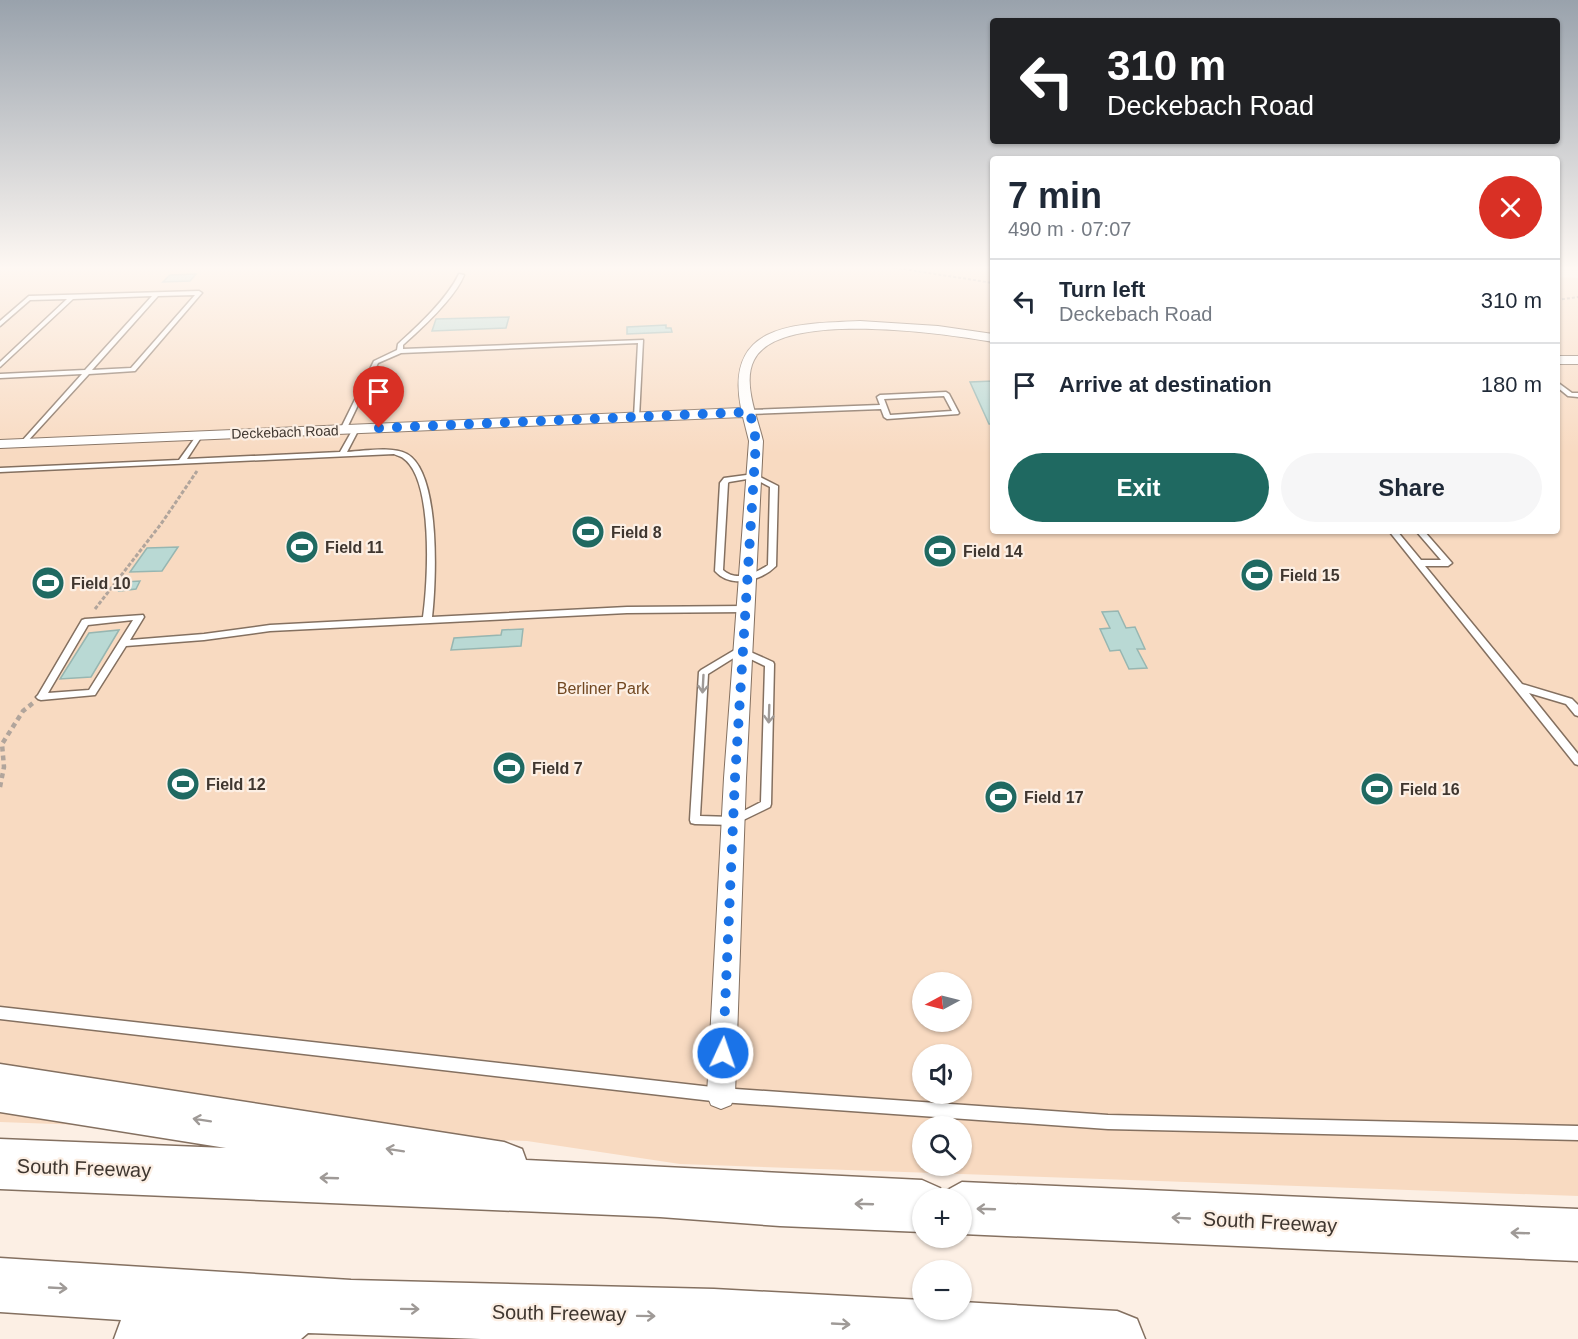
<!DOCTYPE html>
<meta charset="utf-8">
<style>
:root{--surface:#fff;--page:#f6f6f7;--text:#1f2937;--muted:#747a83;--line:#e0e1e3;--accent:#1f6961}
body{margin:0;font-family:Arial,sans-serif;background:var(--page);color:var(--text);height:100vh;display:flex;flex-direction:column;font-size:22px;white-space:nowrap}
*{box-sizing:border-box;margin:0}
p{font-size:20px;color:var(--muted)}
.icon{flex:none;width:33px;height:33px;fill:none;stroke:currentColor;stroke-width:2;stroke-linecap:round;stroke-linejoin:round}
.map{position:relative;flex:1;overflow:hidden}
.sheet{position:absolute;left:990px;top:156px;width:570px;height:378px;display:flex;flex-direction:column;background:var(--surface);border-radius:6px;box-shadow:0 2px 4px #0004}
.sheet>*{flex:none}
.banner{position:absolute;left:990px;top:18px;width:570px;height:126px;border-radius:6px;box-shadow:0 2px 4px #0004;background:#202124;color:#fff;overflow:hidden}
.needle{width:39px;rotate:263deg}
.controls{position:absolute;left:912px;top:972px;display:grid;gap:12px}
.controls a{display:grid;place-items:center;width:60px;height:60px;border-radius:50%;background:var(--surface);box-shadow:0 2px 4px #0004;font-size:30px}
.pin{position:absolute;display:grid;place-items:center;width:51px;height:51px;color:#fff;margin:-62px -26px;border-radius:50% 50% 50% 0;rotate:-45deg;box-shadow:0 0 6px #0007}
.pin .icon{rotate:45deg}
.me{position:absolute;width:66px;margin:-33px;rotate:3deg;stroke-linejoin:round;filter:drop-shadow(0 0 4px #0008)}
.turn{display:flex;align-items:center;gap:21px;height:126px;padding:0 18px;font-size:27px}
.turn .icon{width:78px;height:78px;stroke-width:2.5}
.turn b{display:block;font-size:42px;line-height:51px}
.round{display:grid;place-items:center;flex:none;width:63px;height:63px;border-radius:32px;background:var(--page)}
.overview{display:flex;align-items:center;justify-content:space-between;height:102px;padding:0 18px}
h1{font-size:36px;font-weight:700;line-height:45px}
.action{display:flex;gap:12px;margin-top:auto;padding:12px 18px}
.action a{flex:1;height:69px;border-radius:36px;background:var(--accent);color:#fff;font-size:24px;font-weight:700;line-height:69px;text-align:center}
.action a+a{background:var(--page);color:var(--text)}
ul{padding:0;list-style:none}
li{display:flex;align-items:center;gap:18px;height:84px;padding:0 18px;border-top:2px solid var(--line)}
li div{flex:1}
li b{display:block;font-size:22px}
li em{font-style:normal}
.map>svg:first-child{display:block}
.green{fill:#f8dac1;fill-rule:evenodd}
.building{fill:#b9d9d4;stroke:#97b6b1;stroke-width:1.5}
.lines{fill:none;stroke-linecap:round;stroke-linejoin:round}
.service-casing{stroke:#847060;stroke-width:3}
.minor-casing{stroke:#847060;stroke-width:2}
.motorway-casing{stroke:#847060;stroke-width:3}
.path-far2{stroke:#b1a59c;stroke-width:2;stroke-dasharray:3 2;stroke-linecap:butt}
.path-far1{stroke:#b1a59c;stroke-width:3;stroke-dasharray:4 2;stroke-linecap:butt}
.path{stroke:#b1a59c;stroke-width:4.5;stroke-dasharray:5 4;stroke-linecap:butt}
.service{fill:#fff;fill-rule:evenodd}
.minor{fill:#fff;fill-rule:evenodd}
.motorway{fill:#fff;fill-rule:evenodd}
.oneway{stroke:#9f9a97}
.route{stroke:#1a73e8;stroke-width:10;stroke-dasharray:0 18}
.labels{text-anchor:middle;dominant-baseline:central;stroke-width:4.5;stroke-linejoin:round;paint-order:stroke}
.far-street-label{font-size:14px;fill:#3f362f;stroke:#fcefe4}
.poi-label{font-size:16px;font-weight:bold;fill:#3f362f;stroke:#fcefe4;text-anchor:start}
.park-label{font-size:16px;fill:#714720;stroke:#fcefe4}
.near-street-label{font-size:20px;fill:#3f362f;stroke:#fcefe4}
</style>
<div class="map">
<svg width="1578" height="1339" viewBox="0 0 1578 1339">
<rect width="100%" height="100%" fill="#fcefe4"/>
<path class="green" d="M0,266h993v265h564v-254l21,1v918l-898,-32 -153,-23 -527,-19zM922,982h40v40h-40zM922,1054h40v40h-40zM922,1126h40v40h-40z"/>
<path class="building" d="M196,274l-6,7 -27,1 7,-7z
M509,317l-3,11 -74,3 4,-12z
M666,325v3h5l1,4 -45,2v-7z
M993,381v43h-4l-19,-42z
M178,547l-16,24 -32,1 17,-24z
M140,581l-4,8 -17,2 5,-9z
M1118,611l8,17 9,-1 10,22h-8l10,19 -18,1 -9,-19 -10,1 -10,-22 10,-1 -8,-16z
M523,629l-2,17 -70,4 3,-12 47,-3 1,-5z
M119,630l-28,47 -31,2 29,-46z"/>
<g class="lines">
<g class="service-casing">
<path id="service" d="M459,274l5,1c-9,23 -43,54 -61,70v4l240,-9 -4,78 -5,-1 4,-74 -237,10 -23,10 -32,67 -1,1h-4l-1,-1 34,-69 23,-11 1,-6c21,-19 49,-45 61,-70z
M199,291l3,2 -1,1 -66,77 -46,3 -64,70h-4v-2l61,-68 -82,4v-4l85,-4 67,-74 -79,3 -73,68v-5l67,-63 -37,1 -30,26v-5l29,-25zM195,295l-64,73 -39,2 66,-74z
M1557,382l15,11h6v4l-10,-1 -11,-9z
M946,392l3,2 10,19 -1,1 -71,5 -3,-2 -3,-8 -131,5 -3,-2 3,-2 130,-5 -3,-8 3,-2zM944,396l8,15 -62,4 -6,-16z
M356,427l3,2 -12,23c17,-1 45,-6 60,2 34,19 29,129 25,163l195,-10 119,-1 4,3 -4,3 -119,1 -357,18 -66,9 -78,6 -31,49 -54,5 -3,-1 -2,-2 2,-2 44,-75 3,-1 58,-4 1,2 -14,23 74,-6 66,-9 153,-8c5,-34 11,-138 -20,-159 -1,-1 -7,-3 -9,-4l-394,18v-4l179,-8 18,-25 2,-1 3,2 -15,23 153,-7 13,-23zM133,620l-44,70 -41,3 40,-68z
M754,474l24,12 -2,80c-15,15 -45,23 -61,5l5,-88 4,-5zM753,478l17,9 -2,78c-13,9 -32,17 -45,5l5,-87 1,-1z
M1389,531h8l24,29h20l-25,-29h8l28,32 -4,3h-23l97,118 50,15 6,6v11l-3,-1 -9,-11 -37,-11 49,61v11l-3,-1z
M743,645l3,1 1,2 -1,2 27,12 1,2 -3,140 -1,3 -37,18 -38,-1 -4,-1 -1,-3 9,-148 2,-2zM740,654l25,12 -4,136 -29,15 -32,-1 8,-142z
M0,1007l721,81 387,27 470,11v14l-470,-11 -387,-27 -721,-83z"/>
</g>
<g class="minor-casing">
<path id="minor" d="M860,321l78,5 55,8v8c-47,-8 -214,-33 -239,18 -12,23 4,59 9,81l-17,337 -11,317 -4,10 -10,4 -10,-4 -4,-10 17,-317 25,-337 -6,-24 -743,31v-8l741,-32c-17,-86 56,-84 119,-87z
M1557,356h21v8h-21z"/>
</g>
<g class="motorway-casing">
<path id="motorway" d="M0,1064l504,78 18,7 4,11 396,20 18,8 2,5 20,-11 616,27v52l-616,-27v-36h-40v34l-142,-6 -120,-9 -660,-28v-50l226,9 -226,-36z
M0,1258l351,22 363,9 208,11v10h40v-8l155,9 20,8 8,20h-664l-173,-6 -7,6h-187l7,-19 -121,-8z"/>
</g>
<path class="path-far2" d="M884,266l109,17
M1557,300l21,-3"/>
<path class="path-far1" d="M95,609l66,-85 36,-53"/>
<path class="path" d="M0,787l4,-20 -2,-23 21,-33 10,-8"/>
<use href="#service" class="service"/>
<use href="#minor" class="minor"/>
<use href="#motorway" class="motorway"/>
</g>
<defs><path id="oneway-shaft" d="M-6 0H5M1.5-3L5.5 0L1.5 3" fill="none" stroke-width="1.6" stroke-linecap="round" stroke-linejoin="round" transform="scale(1.5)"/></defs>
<g class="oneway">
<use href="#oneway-shaft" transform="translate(703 684) rotate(93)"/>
<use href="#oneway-shaft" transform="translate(769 714) rotate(92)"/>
<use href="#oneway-shaft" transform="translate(202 1120) rotate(-171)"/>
<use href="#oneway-shaft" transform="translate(395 1150) rotate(-171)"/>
<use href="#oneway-shaft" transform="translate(329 1178) rotate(-178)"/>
<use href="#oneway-shaft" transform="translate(864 1204) rotate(-178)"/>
<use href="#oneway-shaft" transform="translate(986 1209) rotate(-178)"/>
<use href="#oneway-shaft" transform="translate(1181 1218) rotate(-177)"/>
<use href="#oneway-shaft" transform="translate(1520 1233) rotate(-178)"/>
<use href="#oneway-shaft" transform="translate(58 1288) rotate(3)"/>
<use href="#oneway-shaft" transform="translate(410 1309) rotate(1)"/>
<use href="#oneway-shaft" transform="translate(646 1316) rotate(1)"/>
<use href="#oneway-shaft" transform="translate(841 1324) rotate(3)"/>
</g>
<linearGradient id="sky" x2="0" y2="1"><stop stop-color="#99a2ac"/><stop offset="0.59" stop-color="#fef8f3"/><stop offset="1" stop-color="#fef8f3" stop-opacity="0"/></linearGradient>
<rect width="1578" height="454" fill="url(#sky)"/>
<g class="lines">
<path class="route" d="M379,428l371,-16 6,29 -21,337 -12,275"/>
</g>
<defs>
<g id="stadium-disc" transform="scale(1.725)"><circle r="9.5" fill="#1f6961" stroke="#fcefe4"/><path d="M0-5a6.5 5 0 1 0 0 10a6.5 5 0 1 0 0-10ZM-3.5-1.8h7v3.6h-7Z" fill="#fff"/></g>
</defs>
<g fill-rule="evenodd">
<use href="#stadium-disc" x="588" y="532"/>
<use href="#stadium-disc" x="302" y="547"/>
<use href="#stadium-disc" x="940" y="551"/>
<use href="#stadium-disc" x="1257" y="575"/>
<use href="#stadium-disc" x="48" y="583"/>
<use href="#stadium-disc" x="509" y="768"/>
<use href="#stadium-disc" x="183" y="784"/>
<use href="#stadium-disc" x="1377" y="789"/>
<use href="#stadium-disc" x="1001" y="797"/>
</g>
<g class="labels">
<g class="far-street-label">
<text transform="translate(285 432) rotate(-2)">Deckebach Road</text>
</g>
<g class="poi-label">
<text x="611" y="532">Field 8</text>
<text x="325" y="547">Field 11</text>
<text x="963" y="551">Field 14</text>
<text x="1280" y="575">Field 15</text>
<text x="71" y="583">Field 10</text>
<text x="532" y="768">Field 7</text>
<text x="206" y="784">Field 12</text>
<text x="1400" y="789">Field 16</text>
<text x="1024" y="797">Field 17</text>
</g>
<g class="park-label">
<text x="603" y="688">Berliner Park</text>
</g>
<g class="near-street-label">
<text transform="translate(84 1168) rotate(2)">South Freeway</text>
<text transform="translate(1270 1222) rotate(3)">South Freeway</text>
<text transform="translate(559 1313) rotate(1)">South Freeway</text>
</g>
</g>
</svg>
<div class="controls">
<a><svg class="needle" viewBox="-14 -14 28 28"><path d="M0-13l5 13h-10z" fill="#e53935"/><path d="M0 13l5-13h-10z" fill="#747a83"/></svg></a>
<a><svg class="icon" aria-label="sound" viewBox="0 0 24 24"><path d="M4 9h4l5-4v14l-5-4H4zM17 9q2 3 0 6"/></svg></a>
<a><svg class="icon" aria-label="search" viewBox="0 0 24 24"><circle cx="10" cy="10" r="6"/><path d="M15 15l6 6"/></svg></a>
<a>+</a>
<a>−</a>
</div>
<div class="pin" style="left:379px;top:428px;background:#d93025"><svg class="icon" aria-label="arrive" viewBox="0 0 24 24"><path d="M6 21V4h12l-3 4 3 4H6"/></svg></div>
<svg class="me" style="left:723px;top:1053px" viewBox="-20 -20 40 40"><circle r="17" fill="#1a73e8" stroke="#fff" stroke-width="3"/><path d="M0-11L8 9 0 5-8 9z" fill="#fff"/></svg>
<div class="banner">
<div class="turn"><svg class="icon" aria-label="left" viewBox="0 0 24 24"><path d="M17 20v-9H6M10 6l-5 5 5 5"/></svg><div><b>310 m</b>Deckebach Road</div></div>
</div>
<section class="sheet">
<div class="overview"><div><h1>7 min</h1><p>490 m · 07:07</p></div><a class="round" style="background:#d93025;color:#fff"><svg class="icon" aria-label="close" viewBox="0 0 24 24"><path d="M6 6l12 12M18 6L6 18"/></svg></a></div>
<ul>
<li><svg class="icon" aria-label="left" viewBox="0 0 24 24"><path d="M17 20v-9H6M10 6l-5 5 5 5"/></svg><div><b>Turn left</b><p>Deckebach Road</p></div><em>310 m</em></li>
<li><svg class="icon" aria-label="arrive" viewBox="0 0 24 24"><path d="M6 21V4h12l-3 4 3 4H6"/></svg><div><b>Arrive at destination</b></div><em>180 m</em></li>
</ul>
<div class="action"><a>Exit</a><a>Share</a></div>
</section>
</div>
